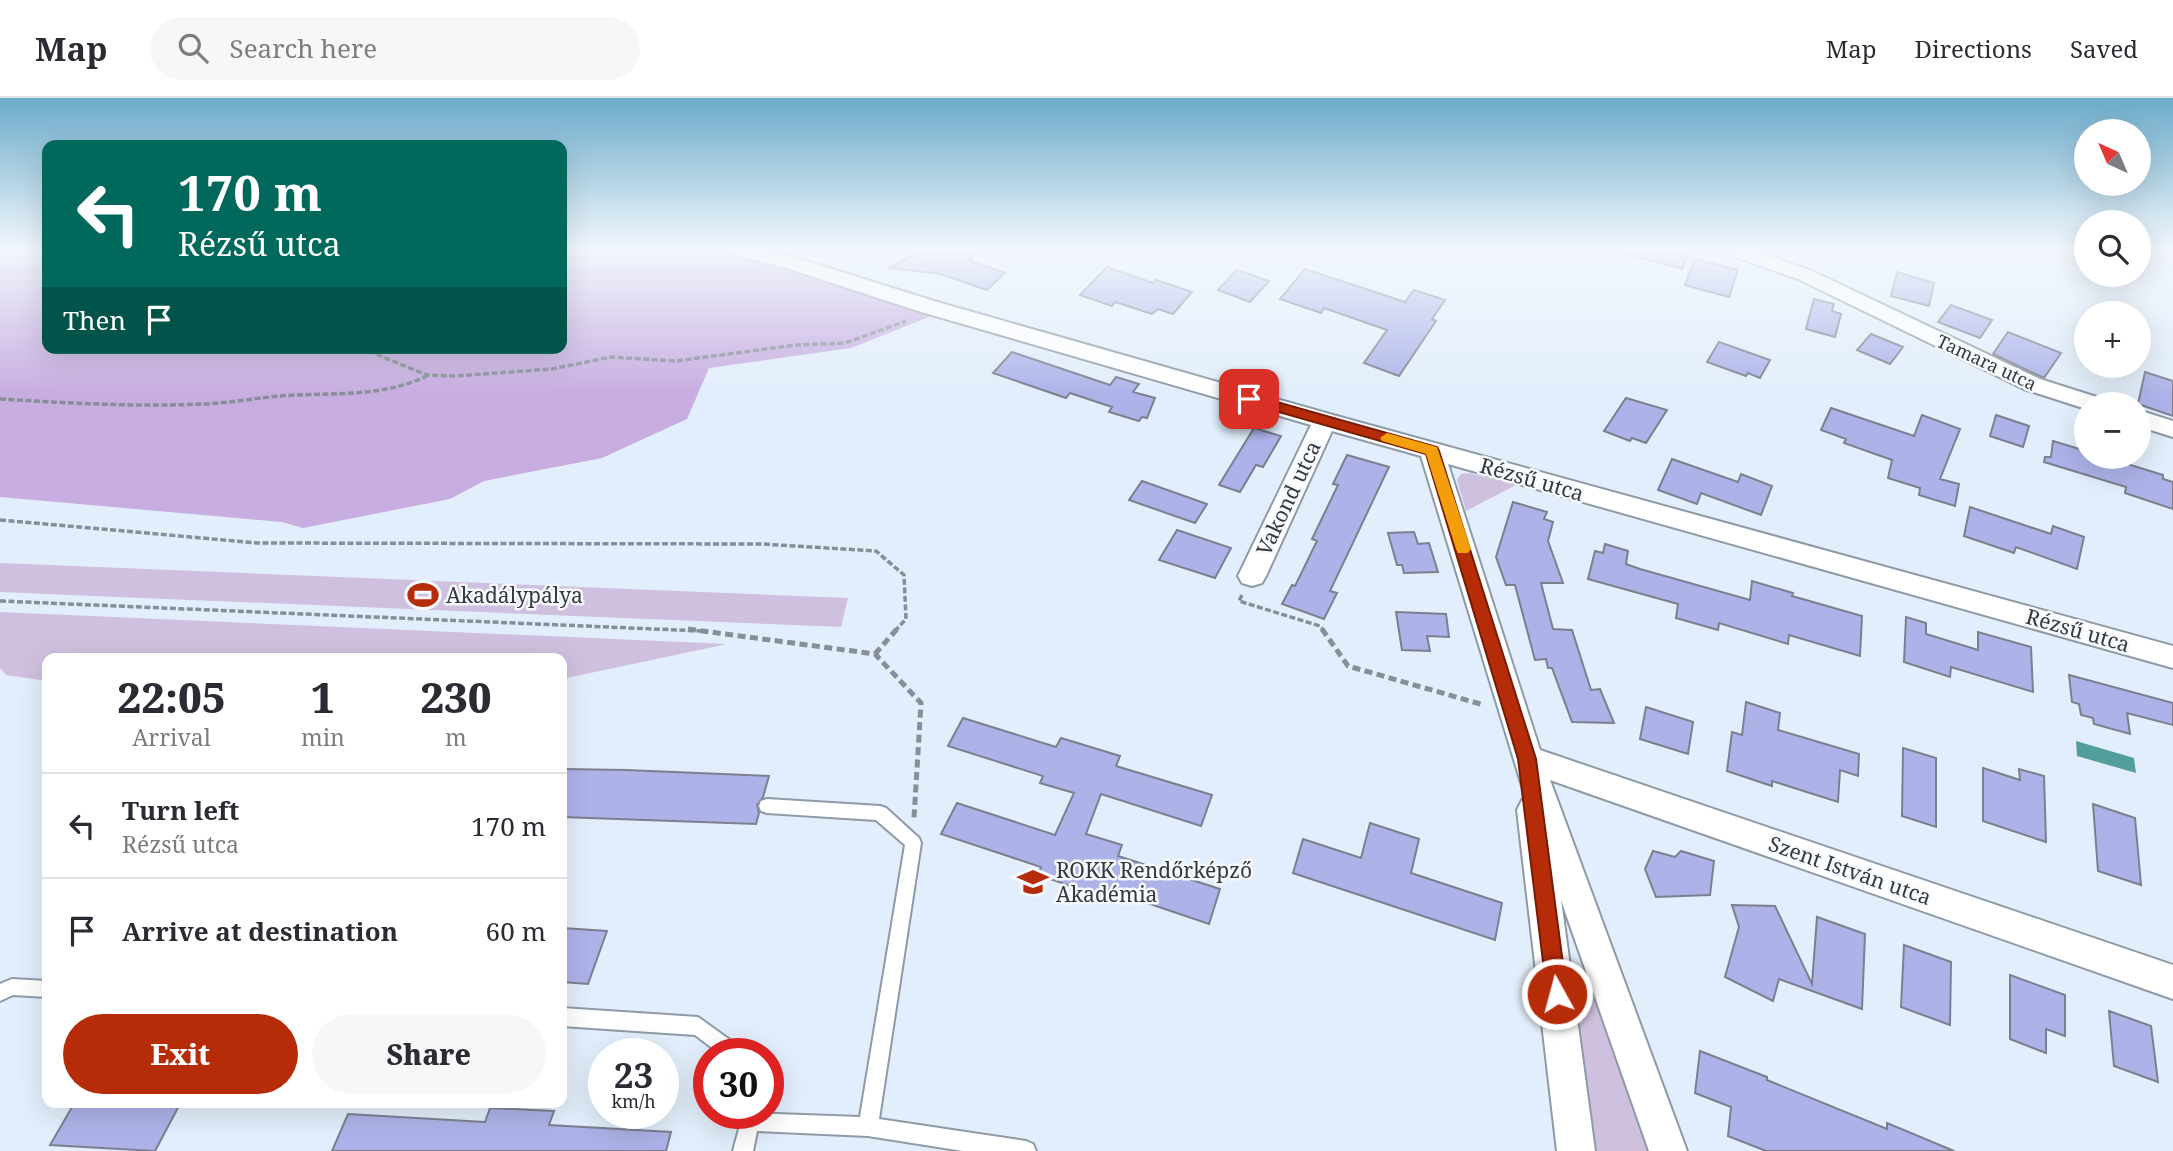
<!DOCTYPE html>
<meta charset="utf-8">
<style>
:root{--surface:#fff;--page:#f7f7f7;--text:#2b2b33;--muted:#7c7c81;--line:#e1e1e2;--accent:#b62b08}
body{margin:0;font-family:"Noto Serif",serif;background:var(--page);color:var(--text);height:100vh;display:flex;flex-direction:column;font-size:26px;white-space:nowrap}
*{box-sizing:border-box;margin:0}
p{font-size:23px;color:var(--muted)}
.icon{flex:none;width:38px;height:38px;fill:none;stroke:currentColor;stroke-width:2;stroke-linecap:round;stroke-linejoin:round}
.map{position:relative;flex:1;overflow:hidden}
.sheet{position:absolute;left:42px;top:555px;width:525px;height:455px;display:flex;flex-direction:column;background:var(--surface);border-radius:14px;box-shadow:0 7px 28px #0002}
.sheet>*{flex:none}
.guide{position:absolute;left:42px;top:42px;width:525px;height:214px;border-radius:14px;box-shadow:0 7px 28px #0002;background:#00695c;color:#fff;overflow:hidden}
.needle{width:46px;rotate:316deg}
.controls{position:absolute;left:2074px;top:21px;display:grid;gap:14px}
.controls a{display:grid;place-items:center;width:77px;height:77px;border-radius:50%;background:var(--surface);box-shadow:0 7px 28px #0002;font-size:35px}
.speed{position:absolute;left:588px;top:940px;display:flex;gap:14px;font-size:35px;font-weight:700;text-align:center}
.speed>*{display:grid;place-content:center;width:91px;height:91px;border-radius:50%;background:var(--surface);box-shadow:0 7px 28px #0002;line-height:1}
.speed small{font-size:18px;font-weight:400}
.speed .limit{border:10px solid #d22;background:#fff;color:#111}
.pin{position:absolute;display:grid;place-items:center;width:60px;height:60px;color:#fff;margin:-30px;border-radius:14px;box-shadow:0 4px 10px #0006}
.me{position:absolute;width:77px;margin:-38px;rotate:353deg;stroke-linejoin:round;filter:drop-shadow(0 0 5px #0008)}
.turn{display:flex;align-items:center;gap:24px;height:147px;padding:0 21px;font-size:32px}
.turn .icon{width:91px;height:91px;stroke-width:2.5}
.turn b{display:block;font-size:49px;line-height:60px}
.then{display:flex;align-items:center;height:66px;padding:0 21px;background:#0003;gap:14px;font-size:26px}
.eta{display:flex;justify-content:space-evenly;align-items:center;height:119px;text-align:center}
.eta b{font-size:42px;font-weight:800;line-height:49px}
.cta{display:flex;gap:14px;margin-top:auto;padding:14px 21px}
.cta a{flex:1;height:80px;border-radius:42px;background:var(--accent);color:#fff;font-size:28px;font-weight:800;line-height:80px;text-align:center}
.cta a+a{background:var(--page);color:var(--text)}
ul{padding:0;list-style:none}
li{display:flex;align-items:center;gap:21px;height:105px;padding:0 21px;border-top:2px solid var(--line)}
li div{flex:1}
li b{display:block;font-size:26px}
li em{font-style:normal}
header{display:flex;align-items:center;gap:42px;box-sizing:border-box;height:98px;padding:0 35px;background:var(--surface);border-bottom:2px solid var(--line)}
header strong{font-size:33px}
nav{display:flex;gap:38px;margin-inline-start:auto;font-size:24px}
.search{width:490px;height:63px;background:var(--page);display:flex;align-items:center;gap:18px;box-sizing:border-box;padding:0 24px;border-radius:38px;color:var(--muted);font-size:26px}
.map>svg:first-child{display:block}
.green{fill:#cfc0df}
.forest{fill:#c7ade0}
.water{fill:#519e9c}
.building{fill:#adb3e9;stroke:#7d7f8e;stroke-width:2}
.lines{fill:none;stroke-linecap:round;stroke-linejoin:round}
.lane-casing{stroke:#8f9aa7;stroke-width:4}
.street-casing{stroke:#8f9aa7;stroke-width:4}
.path-far1{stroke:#868e97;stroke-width:3.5;stroke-dasharray:6 2.5;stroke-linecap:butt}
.path{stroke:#868e97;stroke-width:5;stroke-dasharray:8 4.5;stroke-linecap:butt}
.lane{fill:#fff;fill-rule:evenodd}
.street{fill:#fff;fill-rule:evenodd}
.route{fill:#b62b08;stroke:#761c05;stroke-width:2}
.slow{fill:#f59e0b}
.labels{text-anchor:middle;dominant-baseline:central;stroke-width:5;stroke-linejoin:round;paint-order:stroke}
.far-street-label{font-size:18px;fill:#35393f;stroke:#f7fafd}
.street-label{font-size:21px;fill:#35393f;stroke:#f7fafd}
.poi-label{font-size:21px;fill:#35393f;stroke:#f7fafd;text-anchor:start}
</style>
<header>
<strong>Map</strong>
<div class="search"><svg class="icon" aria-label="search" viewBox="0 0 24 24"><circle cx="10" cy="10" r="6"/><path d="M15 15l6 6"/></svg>Search here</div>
<nav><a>Map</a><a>Directions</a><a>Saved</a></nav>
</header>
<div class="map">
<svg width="2173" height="1053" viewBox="0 0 2173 1053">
<rect width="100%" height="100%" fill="#e2eefb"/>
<path class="green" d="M1469,375l47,12 -50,26 -9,-31 4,-6z
M0,465l848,35 -7,29 -841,-35z
M0,514l727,32 -165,35v-21h-515v23l-41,-6 -6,-7z
M1566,882l33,12 51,159h-63z"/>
<path class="forest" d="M0,150h47v100h515v-100h169l213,63 -93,37 -142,20 -22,51 -85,39 -118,23 -34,18 -147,29 -21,-6 -282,-25z"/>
<path class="water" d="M2076,643l58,17 2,15 -59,-17z"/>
<path class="building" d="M948,150l27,3 -5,10 35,12 -18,17 -46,-16 -52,-6 31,-16z
M1627,150h64l-9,21 -55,-15z
M1695,161l43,11 -9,27 -44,-12z
M1107,169l46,16 3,-3 36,12 -19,22 -15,-5 -6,5 -37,-12 -3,4 -32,-11z
M1305,171l100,33 9,-12 31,10 -13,19 4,2 -37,55 -35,-13 23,-33 -63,-22 -3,5 -41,-14z
M1237,172l32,11 -19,21 -32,-12z
M1897,174l37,11 -5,23 -38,-10z
M1814,201l20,5 -2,7 9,3 -6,23 -29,-8z
M1951,207l41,15 -12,18 -42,-16z
M2008,234l53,21 -17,25 -51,-24z
M1871,236l32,13 -13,17 -33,-14z
M1719,244l51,18 -10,18 -12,-5 -2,3 -39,-14z
M1012,254l98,33 6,-8 23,7 -6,8 22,6 -8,20 -5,-1 -3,4 -30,-9 3,-5 -42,-14 -4,5 -73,-25z
M2145,274l28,9v35l-35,-12z
M1626,300l41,12 -21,33 -14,-5 -2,3 -26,-10z
M1831,310l83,28 8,-21 38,14 -20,50 19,5 -4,22 -36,-11 1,-7 -32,-10 4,-18 -48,-17 2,-4 -25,-9z
M1996,317l33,11 -6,21 -33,-11z
M1254,330l27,8 -18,31 -7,-2 -16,27 -21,-7z
M2053,343l33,10v6h19l58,18v4l10,3v27l-48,-16 1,-6 -82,-25 1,-5h6z
M1347,357l42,12 -59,124 7,2 -13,26 -42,-15 10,-19 3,1 22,-45 -5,-2 26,-54 -5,-1z
M1672,361l66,23 3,-8 31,12 -11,29 -60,-22 -4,11 -39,-14z
M1142,383l65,23 -12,19 -66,-23z
M1513,404l34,10 -3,7 9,3 -5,19 15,42h-22l12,46 19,1 19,60 9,-1 14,34 -42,-1 -20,-54h-4l-2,-9 -11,1 -20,-75h-9l-10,-28z
M1970,409l81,27 2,-8 31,11 -7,32 -61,-22 -2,6 -50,-17z
M1177,432l54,18 -16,30 -56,-18z
M1414,434l4,12 11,-1 9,29 -34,1 -2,-8h-5l-9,-32z
M1605,446l23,7 -2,13 14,5 110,31 2,-19 41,12 -1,3 70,20 -2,40 -71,-21 -1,9 -69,-21 -1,7 -42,-12 2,-14 -90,-25 7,-28 8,2z
M1396,514l50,2 3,23 -22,-1 3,15 -28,-1z
M1906,519l20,6v11l52,16v-18l53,15 2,45 -82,-25 -1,10 -46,-15z
M2069,577l104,28v22l-46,-12 3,21 -36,-10 -1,-6 -12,-3 -2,-11 -7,-2z
M1746,604l34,11 -2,17 81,24 -1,22 -18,-6 -2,32 -66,-21v5l-45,-15 5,-39 10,3z
M1646,609l47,15 -5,32 -48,-15z
M963,620l93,29 5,-9 59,18 -4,10 96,29 -11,31 -100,-32 -15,40 36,11 -4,11 102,33 -11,35 -106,-36 -3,8 -62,-21 3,-8 -100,-33 16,-31 98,32 19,-42 -34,-10 3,-7 -95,-30z
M1903,650l33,10v69l-34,-11z
M1983,670l37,12 -1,-11 25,7 2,66 -63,-21z
M562,671l64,1 143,6 -6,21 -6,8 2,8 -3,11 -194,-7z
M2093,706l42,14 6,67 -43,-14z
M1370,725l49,16 -8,34 91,30 -7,37 -202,-67 10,-34 58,19z
M1653,753l22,6 6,-6 33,10 -4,34 -54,2 -11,-28z
M1732,807l43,1 37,78 5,-67 48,17 -3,75 -83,-30 -6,22 -48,-24 14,-50z
M562,830l45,3 -19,53 -26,-2z
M1904,847l47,17 -1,63 -49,-18z
M2010,877l55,20v41l-19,-7v24l-36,-14z
M2109,913l42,15 7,56 -44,-16z
M1700,953l67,26v3l120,49v-6l67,28h-188l-38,-15 3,-29 -36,-14z
M75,1004h106l-26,49 -105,-6z
M490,1010l64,3 -5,14 122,7 -5,19h-334l16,-37 137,8z"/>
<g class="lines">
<g class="lane-casing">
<path id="lane" d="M767,701l113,7 6,2 33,30 2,5 -42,276 147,22 7,3 3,7h-73l-95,-15 -111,-5 -4,20h-20l10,-37 4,-1 113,4 45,-272 -29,-25 -109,-7 -6,-2 -2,-5 2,-5z
M12,881l35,2v16l-34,-2 -13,6v-17z
M562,910l136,9 43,31 3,6h-24l-25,-19 -133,-9z"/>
</g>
<g class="street-casing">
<path id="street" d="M721,150h34l42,10 137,43 399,114 840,231v22l-725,-204 92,286 633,215v34l-623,-219 137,371h-38l-88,-251 34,251h-38l-40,-341 5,-10 4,-1 -105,-343 -89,-25 -66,145 -4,7 -10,3 -10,-3 -4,-7 73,-151 -393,-114 -135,-44 -59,-15z
M1718,150h29l65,23 228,108 63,20 4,5h-21v5l-62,-20 -226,-110 -77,-27z
M2138,312l35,11v16l-35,-11z"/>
</g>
<path class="path-far1" d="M0,151l35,-1
M361,250l66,27 28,1 97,-7 59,-12 65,4 120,-16 49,-2 61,-22
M0,301c67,4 135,8 202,5 32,-1 63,-8 95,-9 45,-2 88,1 130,-19
M0,422l258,23 504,1 114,7 28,24 2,44 -11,12
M1242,497l-3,6 81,25 4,5
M0,503l701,30"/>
<path class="path" d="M688,531l187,25 46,49 -7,115
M1322,531l26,37 136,39
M875,556l22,-25"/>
<use href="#lane" class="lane"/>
<use href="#street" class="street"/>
</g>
<linearGradient id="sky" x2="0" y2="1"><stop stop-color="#6babca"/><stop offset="0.51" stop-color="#f2f7fd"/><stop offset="1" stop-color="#f2f7fd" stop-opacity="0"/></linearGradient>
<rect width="2173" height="297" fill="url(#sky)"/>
<path class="route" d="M1249,296l188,53 2,4 97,308 31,235 -3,7 -7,3 -7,-3 -3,-7 -29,-235 -92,-305 -182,-52v-6z"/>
<path class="slow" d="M1387,335l50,14 34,102 -3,4h-10l-2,-4 -30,-95 -44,-13 -2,-3z"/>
<defs>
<g id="stadium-bare" transform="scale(2.415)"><path d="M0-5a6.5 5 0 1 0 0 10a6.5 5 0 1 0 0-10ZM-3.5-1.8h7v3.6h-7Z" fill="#b62b08" stroke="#f7fafd" stroke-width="2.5" paint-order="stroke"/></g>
<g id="school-bare" transform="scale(2.415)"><path d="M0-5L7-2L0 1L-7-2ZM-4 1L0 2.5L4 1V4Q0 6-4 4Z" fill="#b62b08" stroke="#f7fafd" stroke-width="2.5" paint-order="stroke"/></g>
</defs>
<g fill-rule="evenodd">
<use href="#stadium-bare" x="423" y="497"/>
<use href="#school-bare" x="1033" y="784"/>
</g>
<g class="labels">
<g class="far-street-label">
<text transform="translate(1987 264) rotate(25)">Tamara utca</text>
</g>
<g class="street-label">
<text transform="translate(1532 381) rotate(16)">Rézsű utca</text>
<text transform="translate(1288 400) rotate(-65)">Vakond utca</text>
<text transform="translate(2078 532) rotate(16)">Rézsű utca</text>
<text transform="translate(1850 772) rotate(19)">Szent István utca</text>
</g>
<g class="poi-label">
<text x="446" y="497">Akadálypálya</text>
<text x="1056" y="772">ROKK Rendőrképző<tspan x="1056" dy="24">Akadémia</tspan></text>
</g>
</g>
</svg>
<div class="controls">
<a><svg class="needle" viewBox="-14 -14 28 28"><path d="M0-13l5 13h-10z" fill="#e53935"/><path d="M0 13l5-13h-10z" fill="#7c7c81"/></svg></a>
<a><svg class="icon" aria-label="search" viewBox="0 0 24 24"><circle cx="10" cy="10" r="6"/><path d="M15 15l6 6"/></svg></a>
<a>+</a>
<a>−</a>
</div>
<div class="speed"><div>23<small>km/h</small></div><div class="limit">30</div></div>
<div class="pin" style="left:1249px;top:301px;background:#d93025"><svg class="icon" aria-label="arrive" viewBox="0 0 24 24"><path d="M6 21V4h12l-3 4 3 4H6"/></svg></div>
<svg class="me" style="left:1557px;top:896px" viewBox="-20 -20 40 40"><circle r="17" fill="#b62b08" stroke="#fff" stroke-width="3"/><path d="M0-11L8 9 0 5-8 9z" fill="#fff"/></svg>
<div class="guide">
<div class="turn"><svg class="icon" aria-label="left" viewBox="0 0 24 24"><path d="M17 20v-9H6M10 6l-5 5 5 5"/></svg><div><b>170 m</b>Rézsű utca</div></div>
<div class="then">Then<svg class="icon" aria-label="arrive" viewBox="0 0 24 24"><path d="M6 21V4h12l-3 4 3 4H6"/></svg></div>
</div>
<section class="sheet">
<div class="eta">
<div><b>22:05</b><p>Arrival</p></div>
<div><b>1</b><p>min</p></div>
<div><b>230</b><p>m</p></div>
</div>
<ul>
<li><svg class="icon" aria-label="left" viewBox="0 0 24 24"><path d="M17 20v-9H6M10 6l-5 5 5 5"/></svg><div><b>Turn left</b><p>Rézsű utca</p></div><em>170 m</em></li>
<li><svg class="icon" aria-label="arrive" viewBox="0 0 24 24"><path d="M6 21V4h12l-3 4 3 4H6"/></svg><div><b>Arrive at destination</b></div><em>60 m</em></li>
</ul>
<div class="cta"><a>Exit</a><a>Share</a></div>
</section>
</div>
